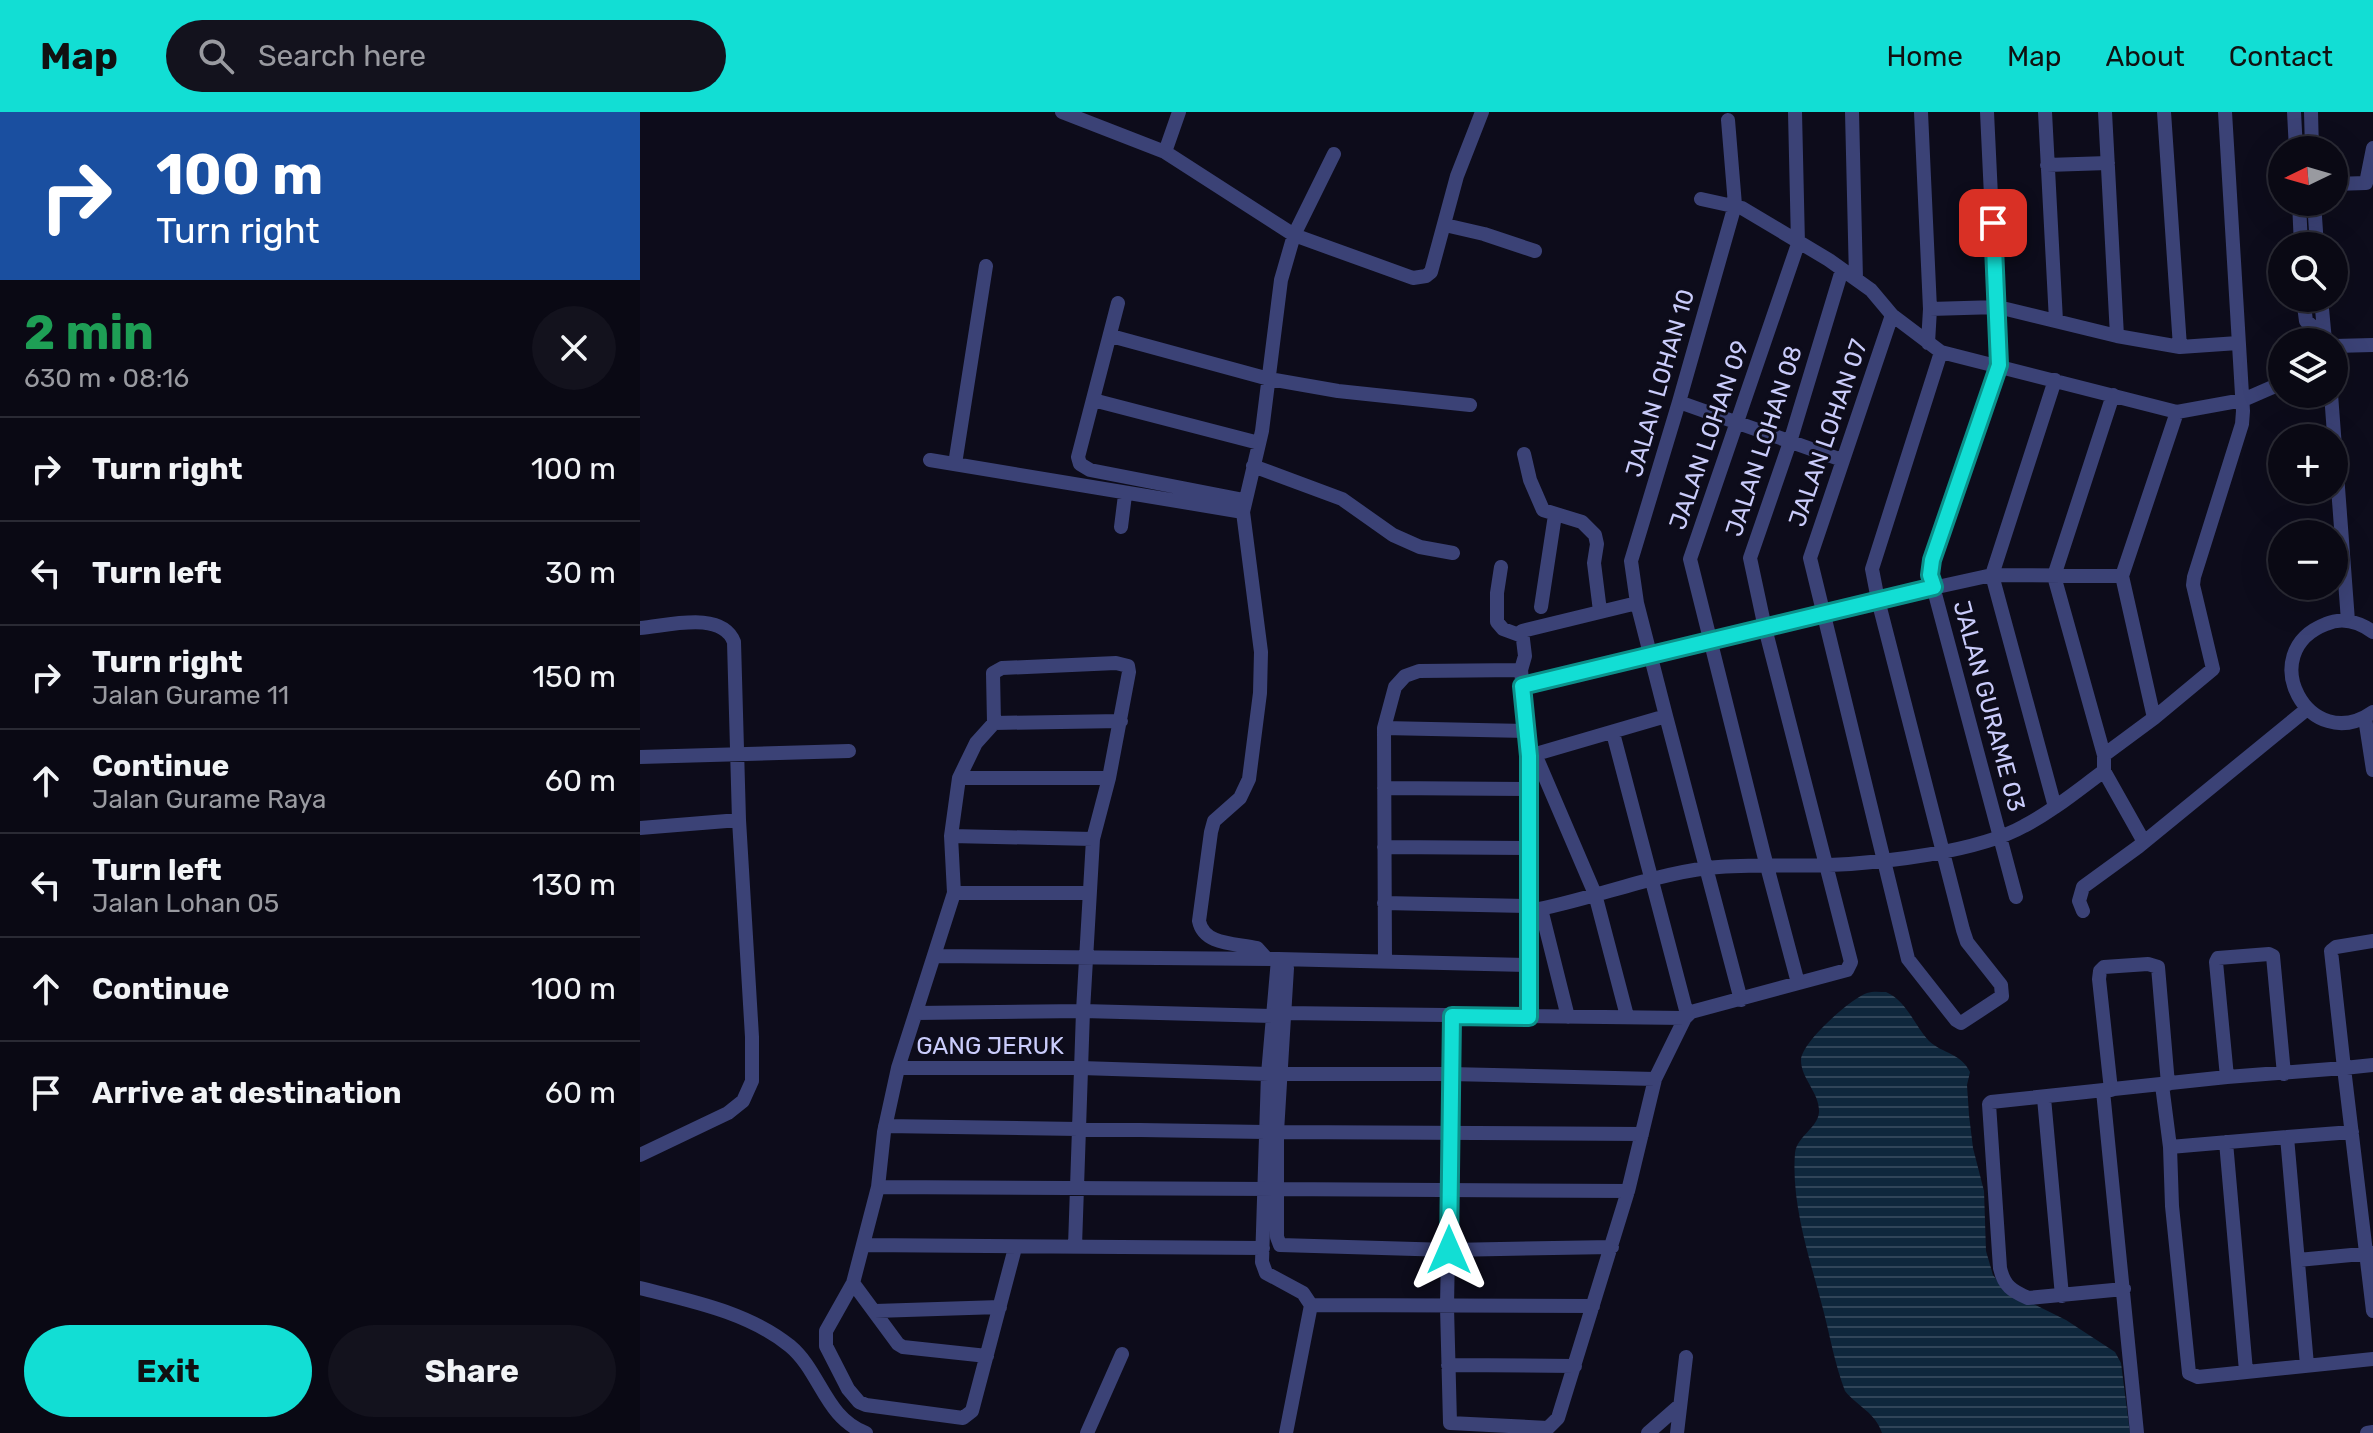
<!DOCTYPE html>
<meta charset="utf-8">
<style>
:root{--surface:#0a0914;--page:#13121d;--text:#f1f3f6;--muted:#999aa0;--line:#2a2a34;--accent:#12ded4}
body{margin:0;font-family:Rubik,sans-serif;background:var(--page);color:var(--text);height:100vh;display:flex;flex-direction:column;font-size:30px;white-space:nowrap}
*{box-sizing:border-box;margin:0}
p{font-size:26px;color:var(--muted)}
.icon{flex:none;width:44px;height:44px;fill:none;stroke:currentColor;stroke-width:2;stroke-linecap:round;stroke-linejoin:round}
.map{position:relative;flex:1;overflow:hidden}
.side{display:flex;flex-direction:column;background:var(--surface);width:640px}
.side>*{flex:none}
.hud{background:#1a4fa0;color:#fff;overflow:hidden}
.needle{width:52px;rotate:265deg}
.controls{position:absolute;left:1628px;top:24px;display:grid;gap:16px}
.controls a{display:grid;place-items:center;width:80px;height:80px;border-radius:50%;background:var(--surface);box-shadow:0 8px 32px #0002,0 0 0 2px var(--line);font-size:40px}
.pin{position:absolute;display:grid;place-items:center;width:68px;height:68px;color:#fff;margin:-34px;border-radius:16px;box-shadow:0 4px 12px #0006}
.me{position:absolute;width:88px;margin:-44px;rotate:0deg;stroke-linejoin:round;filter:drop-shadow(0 0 6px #0008)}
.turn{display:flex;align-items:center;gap:28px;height:168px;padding:0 24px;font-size:36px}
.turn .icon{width:104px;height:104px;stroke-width:2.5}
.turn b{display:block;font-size:56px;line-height:68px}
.round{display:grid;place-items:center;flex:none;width:84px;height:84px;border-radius:42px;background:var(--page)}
.summary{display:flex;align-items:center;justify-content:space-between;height:136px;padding:0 24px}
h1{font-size:48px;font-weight:700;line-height:60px;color:#1e9e55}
.primary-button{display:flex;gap:16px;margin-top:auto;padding:16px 24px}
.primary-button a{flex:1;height:92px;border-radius:48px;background:var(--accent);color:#111;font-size:32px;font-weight:700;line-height:92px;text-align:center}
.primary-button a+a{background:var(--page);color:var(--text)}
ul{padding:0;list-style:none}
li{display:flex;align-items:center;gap:24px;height:104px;padding:0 24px;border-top:2px solid var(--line)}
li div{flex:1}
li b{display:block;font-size:30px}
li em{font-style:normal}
header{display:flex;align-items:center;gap:48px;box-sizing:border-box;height:112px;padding:0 40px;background:var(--accent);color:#111}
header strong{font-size:38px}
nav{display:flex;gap:44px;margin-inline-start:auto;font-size:28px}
.search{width:560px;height:72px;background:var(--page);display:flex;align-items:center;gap:20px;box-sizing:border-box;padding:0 28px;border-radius:44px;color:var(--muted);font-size:30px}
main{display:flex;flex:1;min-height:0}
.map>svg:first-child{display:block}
.water{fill:url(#water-rules)}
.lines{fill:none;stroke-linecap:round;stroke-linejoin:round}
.minor{stroke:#3b4276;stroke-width:14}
.route-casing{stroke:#0c908a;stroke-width:20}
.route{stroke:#12ded4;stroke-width:14}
.labels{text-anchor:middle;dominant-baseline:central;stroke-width:6;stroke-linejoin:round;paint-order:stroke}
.street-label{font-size:24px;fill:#caccfb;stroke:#0d0c1b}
</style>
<header>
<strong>Map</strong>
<div class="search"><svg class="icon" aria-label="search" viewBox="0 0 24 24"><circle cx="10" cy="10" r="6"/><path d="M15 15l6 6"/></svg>Search here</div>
<nav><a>Home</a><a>Map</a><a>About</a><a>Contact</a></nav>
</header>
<main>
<section class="side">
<div class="hud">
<div class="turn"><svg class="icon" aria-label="right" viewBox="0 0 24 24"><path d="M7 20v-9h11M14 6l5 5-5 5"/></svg><div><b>100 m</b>Turn right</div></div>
</div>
<div class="summary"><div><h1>2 min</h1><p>630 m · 08:16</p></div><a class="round"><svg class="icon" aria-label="close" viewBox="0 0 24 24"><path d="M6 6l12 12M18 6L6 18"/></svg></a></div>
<ul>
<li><svg class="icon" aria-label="right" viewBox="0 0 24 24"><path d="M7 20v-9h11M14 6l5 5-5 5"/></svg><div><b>Turn right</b></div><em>100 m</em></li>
<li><svg class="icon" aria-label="left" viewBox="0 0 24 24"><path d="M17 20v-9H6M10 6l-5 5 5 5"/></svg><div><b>Turn left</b></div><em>30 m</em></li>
<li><svg class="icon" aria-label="right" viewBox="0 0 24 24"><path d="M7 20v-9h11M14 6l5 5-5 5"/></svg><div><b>Turn right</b><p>Jalan Gurame 11</p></div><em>150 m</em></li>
<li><svg class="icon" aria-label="ahead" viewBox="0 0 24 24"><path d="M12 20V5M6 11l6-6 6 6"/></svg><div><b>Continue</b><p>Jalan Gurame Raya</p></div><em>60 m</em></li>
<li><svg class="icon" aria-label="left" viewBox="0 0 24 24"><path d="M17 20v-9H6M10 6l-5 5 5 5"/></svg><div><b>Turn left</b><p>Jalan Lohan 05</p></div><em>130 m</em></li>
<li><svg class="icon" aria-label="ahead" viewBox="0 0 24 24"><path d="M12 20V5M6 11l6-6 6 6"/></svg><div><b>Continue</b></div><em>100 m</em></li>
<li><svg class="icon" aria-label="arrive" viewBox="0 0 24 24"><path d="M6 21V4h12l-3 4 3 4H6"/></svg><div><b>Arrive at destination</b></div><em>60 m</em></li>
</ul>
<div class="primary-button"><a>Exit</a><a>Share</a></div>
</section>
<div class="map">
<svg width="1733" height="1321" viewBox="0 0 1733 1321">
<defs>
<pattern id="water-rules" width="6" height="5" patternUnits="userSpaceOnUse" patternTransform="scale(2)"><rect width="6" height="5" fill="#0f273c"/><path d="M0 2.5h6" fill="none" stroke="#314559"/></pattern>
</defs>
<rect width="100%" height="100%" fill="#0d0c1b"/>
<path class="water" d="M1246,880c21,9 28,33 43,49 14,13 32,12 41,31l-3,13 2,30 4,33 11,43 2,60 7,24 12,15 61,30 49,32 6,11 9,70h-248c-7,-21 -24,-26 -37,-42 -10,-26 -15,-55 -22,-82 -13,-50 -32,-104 -28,-156 2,-17 23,-25 24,-41 1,-19 -18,-33 -18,-52 0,-17 50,-62 66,-67 6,-2 13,-1 19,-1z"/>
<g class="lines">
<path class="minor" d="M422,0l103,40 129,83 119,43 13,-2 5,-4 26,-96 25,-64
M1155,0l3,132 -108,315 74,296 34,128
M1212,0l4,167
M1281,0l9,197 -2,34
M1347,0l12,253 -67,195 -2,15 86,322
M1405,0l11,209
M1465,0l12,224
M1524,0l16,235
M1654,0l2,38
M1671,0l1,38
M1088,8l7,85 -56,197 -48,159 6,42 29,113 75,284
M525,40l14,-40
M1407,53l61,-2
M1694,72l32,-1 7,-35
M1061,87l41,9 87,52 42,30 21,25 49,37 236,60 66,-12 39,-17
M1659,90l2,44
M1674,90l3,44
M805,113l39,9 51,17
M1663,186l3,23 18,15
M1681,186l4,43
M478,191l-40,154 2,7 10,6 154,30
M1290,197l68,-2 119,29 63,11 58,-4
M1252,203l-82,243 98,401 48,61 5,3 41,-27 -1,-11 -34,-43 -4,-12 -85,-330 -6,-31 69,-217
M471,224l158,43 69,12 132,14
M1694,234l39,-1
M1415,268l-63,195 63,232
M1691,282l17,227
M1473,283l-59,181 50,179v16l40,71
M453,288l166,43
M1039,290l163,58
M884,342l6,26 13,30 39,12 13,13 2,9 -3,19 6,48
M290,348l313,52 19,-81 19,-151 13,-45 40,-81
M315,352l31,-198
M613,354l89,33 51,36 27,12 33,6
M603,400l18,140 -1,41 -11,86 -9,19 -26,23 -3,11 -12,89c5,25 38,22 58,27l9,10
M481,415l4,-32
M861,455l-4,26v29l6,7 19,7
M901,495l14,-92
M0,516c27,-2 82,-18 94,14l5,178 13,217v44l-9,20 -15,12 -88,42
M1733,520c-14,-10 -31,-15 -47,-8 -73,28 -17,133 47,88
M882,574l129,-29 227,-57 114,-25 130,1
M1514,606l-32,-142 55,-164
M1725,606l8,52
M354,611l127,-2
M744,616l144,3
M973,621l74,281
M895,642l60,140 32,122
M1464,643l50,-37 59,-49 -20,-84 1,-8 48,-153 1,-13 -18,-299
M889,644l137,-40
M0,645l209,-6
M319,666h150
M744,676l145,1
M0,716l99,-8
M311,724l142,3
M744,735l146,1
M314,781h135
M744,791l146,3
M901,797l27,108
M890,799c60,-11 117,-35 177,-43 41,-5 81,-1 122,-3 53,-2 149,-13 195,-39 29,-15 54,-36 80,-55
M1443,799l-4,-10 4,-14 55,-40 169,-138
M1733,829l-37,6 -5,4 13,117 29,-3
M294,844l344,3 -10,115 -6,188 4,11 37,20 8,12 282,1
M638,847l252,6
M745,848l-1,-232 11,-41 10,-11 14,-5 102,-1
M647,856l-10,164v105l3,8 169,5 163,-3
M276,901l167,-2 190,5
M643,901l402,5
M812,904l-5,291 3,116 98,5 10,-10 70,-227 27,-112 30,-61 6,-6 156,-42 4,-8 -86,-334 -15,-70 40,-116 52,-172
M889,905v-261l-8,-86 4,-14 -3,-25 115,-28
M258,956h183l187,6h182l205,5
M1587,965l-11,-115 2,-4 51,-4 4,2 11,118
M1522,973l8,62 2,59 17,167 9,4 175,-18
M1471,978l-12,-111 1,-8 4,-4 44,-3 10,3 10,117
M1463,979l34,342
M1404,986l18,198
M245,1014l380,6
M637,1020l365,2
M1586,1030l20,229
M1530,1035l117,-10
M238,1075l750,4
M223,1133l400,3
M375,1136l-43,163 -9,7 -97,-13 -7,-3 -11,-13 -22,-43v-15l27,-48 25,-96 6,-55 14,-64 56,-175 -3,-57 8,-58 17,-35 18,-20 -1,-50 9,-5 114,-5 12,3 1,6 -20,106 -16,61 -10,172 -8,235
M1658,1148l75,-7
M213,1171l45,61 5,3 84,9
M0,1176c51,13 108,24 150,58 31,26 35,72 76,87
M1484,1177l-96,9c-16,-7 -24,-12 -28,-30l-11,-164 2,-2 236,-25 117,-9 29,243
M235,1199l125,-4
M808,1253l127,1
M1667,1253l-20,-228 65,-5
M447,1321l35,-79
M646,1321l25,-128
M1008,1321l32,-28
M1037,1321l9,-76
M1727,1321l6,-1"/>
</g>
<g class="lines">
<g class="route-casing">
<path id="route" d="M809,1138l3,-234 77,1v-261l-7,-70 412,-99 -4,-12 2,-15 67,-195 -6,-142"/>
</g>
<use href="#route" class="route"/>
</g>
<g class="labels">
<g class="street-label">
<text transform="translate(1020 271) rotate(-74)">JALAN LOHAN 10</text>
<text transform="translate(1188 321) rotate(-71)">JALAN LOHAN 07</text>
<text transform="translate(1069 323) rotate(-71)">JALAN LOHAN 09</text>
<text transform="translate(1124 329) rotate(-72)">JALAN LOHAN 08</text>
<text transform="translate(1349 594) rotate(75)">JALAN GURAME 03</text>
<text x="350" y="934">GANG JERUK</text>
</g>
</g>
</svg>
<div class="controls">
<a><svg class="needle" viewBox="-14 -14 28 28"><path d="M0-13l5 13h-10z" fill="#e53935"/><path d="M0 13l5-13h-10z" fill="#999aa0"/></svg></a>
<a><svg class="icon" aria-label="search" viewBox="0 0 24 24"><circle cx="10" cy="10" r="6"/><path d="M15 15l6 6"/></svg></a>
<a><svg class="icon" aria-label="layers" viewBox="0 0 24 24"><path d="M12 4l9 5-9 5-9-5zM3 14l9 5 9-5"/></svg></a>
<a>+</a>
<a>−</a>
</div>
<div class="pin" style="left:1353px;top:111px;background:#d93025"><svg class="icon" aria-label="arrive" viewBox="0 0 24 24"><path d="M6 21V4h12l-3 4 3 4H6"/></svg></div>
<svg class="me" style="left:809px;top:1138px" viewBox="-20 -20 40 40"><path d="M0-17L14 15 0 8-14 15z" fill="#12ded4" stroke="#fff" stroke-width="4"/></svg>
</div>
</main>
